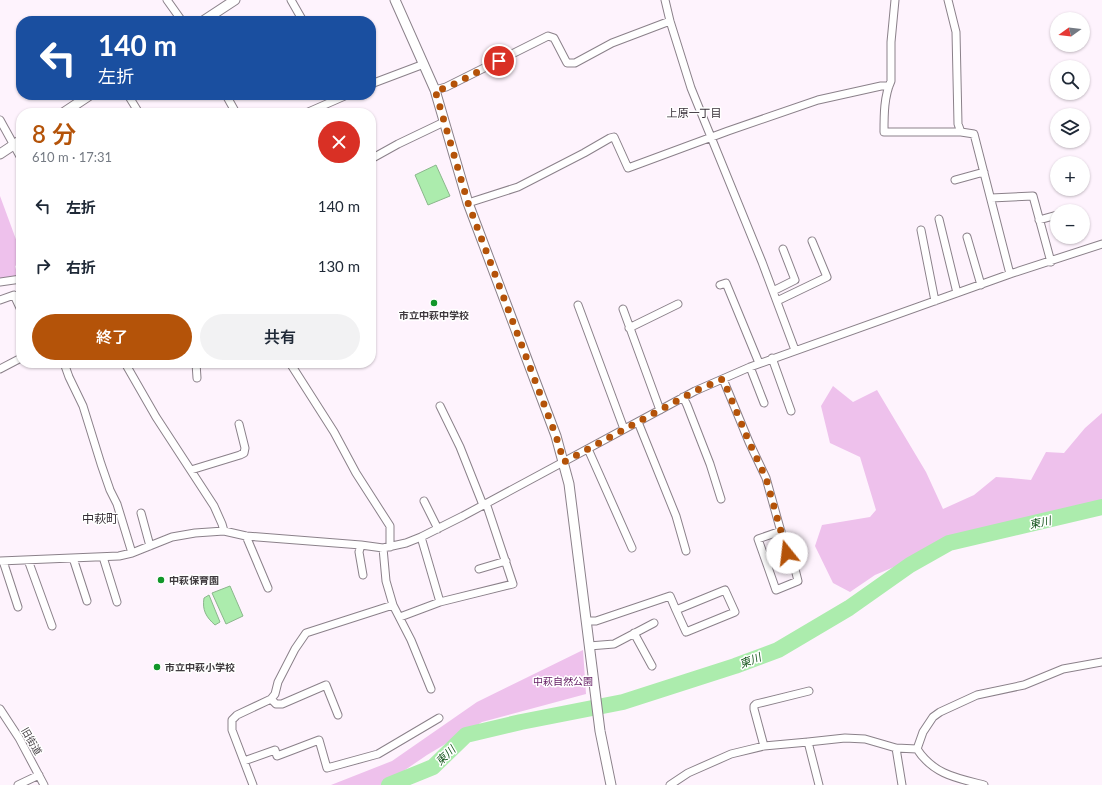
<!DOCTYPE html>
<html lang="ja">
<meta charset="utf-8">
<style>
:root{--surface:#fff;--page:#f2f2f3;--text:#1f2937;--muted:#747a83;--accent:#b45309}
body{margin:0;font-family:Lato,"Noto Sans JP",sans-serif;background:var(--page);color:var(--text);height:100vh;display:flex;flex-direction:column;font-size:15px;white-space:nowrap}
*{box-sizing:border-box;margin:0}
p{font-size:13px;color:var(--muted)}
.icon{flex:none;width:22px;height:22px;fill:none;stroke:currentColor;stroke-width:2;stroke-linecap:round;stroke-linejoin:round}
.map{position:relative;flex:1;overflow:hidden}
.drawer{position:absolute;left:16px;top:108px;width:360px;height:260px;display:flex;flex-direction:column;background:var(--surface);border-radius:16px;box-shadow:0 1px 3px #0004}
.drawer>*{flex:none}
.hud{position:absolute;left:16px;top:16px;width:360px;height:84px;border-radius:16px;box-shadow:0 1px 3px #0004;background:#1a4fa0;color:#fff;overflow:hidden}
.needle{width:26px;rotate:255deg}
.buttons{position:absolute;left:1050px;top:12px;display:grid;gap:8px}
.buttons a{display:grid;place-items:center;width:40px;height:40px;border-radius:50%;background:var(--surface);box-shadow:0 1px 3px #0004;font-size:20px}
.pin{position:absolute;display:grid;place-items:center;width:34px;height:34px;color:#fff;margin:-17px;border:2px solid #fff;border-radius:50%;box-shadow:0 1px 4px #0007}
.me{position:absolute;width:44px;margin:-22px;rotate:344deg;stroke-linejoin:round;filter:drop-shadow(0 0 3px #0008)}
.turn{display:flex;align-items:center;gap:14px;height:84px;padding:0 16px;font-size:18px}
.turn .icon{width:52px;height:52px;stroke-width:2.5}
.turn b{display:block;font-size:28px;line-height:34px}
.round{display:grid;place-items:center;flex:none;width:42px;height:42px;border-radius:21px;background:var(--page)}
.summary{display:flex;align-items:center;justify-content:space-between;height:68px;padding:0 16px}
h1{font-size:24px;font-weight:600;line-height:30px;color:var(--accent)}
.button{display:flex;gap:8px;margin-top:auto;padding:8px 16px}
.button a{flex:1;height:46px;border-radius:24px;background:var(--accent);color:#fff;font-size:16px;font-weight:600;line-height:46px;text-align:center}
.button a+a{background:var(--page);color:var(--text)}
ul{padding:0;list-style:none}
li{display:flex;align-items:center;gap:12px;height:60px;padding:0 16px}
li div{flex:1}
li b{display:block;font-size:15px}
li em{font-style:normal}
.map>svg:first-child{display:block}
.green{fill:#eec1ec}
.water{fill:#acecad;stroke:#8bb78c}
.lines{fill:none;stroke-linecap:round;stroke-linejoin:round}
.river{stroke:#acecad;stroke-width:16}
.minor-casing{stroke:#8b818a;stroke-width:9}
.tertiary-casing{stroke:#8b818a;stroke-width:11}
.minor{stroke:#fff;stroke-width:7}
.tertiary{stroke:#fff;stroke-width:9}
.route{stroke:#b45309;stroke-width:7;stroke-dasharray:0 12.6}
.poi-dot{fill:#119629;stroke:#fff;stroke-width:1.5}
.labels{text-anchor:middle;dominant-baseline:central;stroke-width:3;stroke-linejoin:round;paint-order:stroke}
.poi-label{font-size:10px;font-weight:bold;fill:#3f3a3e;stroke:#fff;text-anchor:start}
.park-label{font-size:10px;fill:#611861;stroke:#fff}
.street-label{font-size:10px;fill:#3f3a3e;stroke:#fff}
.neighbourhood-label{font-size:11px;fill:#372f37;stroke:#fff}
.water-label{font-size:11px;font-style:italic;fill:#14551b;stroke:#fff}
.quarter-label{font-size:12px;fill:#372f37;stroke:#fff}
</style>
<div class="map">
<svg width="1102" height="785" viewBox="0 0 1102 785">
<rect width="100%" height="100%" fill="#fef3fd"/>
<path class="green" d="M0,196l21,57v10l-6,3 3,10 -18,2z
M833,386l20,16 24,-12 49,82 17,37 31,-14 22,-18 15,1 20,2 15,-28 18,1 21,-25 17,-15v87l-125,32 -102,43 -25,17 -17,-9 -18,-37 7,-21 48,-8 6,-7 -16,-53 -30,-14 -9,-37z
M583,650l3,44 -104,28 -55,33 -44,30h-52l61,-24 85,-59z"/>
<path class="water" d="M436,165l14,31 -22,9 -13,-30z
M230,586l13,30 -17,8 -14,-31z
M209,595l11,27 -5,3c-9,-8 -13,-15 -11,-27z"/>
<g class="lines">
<path class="river" d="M389,785l44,-18 33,-32 55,-13 102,-20 112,-36 43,-16 71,-42 61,-43 39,-22 153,-36"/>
<g class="minor-casing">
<path id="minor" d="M167,0l15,21
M291,0l12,21
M665,0l5,21 21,67 71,174 33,88
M895,0l-4,42v39c-7,15 -7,34 -7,51h77
M948,0l8,32 2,92 3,8 13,2 36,140
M371,84l53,-20
M435,90l11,-3 102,-51 6,2 13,25h8l37,-20 58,-22
M128,95l11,18
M226,95l10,18
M306,113l41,-18
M0,120l21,38
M371,159l27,-15 46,-22
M955,180l29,-8
M991,198l42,-2 18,66
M468,203l50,-16 66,-34 26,-15 4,-1 14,31 100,-37 90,-31 63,-14h8
M939,219l18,74
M1039,220l18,-5
M921,230l14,71
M967,237l14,48
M0,282l21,-3
M720,285l6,-2 33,80
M773,291l22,-11 -12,-31
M0,300l14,-5 7,15
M777,301l50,-24 -15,-36
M578,305l46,124
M623,309l37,101
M629,328l49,-24
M772,358l19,53
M64,363l5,14 14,29 18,58 9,26 7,14 15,49
M125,363l31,54 58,89 8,18 2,7
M196,363l1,15
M290,363l44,69 22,41 34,53v21
M750,367l14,36
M0,369l21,-11
M723,379l26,63 17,36 24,86 5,5 3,12 -22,9 -18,-51 23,-8
M683,397l4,8 23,59 11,35
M440,406l20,41 23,58
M638,422l38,94 10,35
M588,449l44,99
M191,470l49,-15 4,-2 1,-5 -6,-24
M424,501l14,28
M141,513l9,33
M246,536l22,52
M421,537l19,65
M361,545l-2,7 4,23
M103,557l14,45
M73,558l14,43
M28,560l24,66
M0,561l119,-5 13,-3 40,-16 23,-4 29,-2 22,5 115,9 22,3 23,-5 15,-6 42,-21 232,-125 55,-24 260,-93 92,-30
M3,561l15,46
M479,569l27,-8
M393,605l18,35 20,49
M400,617l40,-15 73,-18 -27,-81
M586,621h10l74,-25 6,14 49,-20 10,22 -49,20 -10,-22
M634,633l18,33
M589,646l25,-2 40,-21
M271,699l5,5h6l44,-19 12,30
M0,709l19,29 25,47
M808,742l11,43
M764,746l-10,-37v-3l2,-2 53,-13
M896,748l6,37
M917,749l6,-17 10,-15 7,-5 37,-17 47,-10 39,-16 39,-7
M244,761l31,-11 2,6 42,-16 8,28 51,-14 61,-36
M18,785l21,-10
M253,785l-21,-55v-10l5,-5 34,-16 4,-5 3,-12 17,-33 11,-16 87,-28 -7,-24 -3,-33
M670,785l18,-12 43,-19 33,-8 44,-4 37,-4 20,1 31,9 21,1c16,25 39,29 67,36"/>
</g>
<g class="tertiary-casing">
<path id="tertiary" d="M395,0l40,90 33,113 88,233 13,48 31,247 11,54
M203,21l32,-21
M63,113l27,-18
M0,154l21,-14"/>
</g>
<use href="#minor" class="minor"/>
<use href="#tertiary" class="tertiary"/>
</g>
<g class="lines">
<path class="route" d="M499,61l-53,27 -11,2 33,113 88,233 8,26 131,-71 28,-12 26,63 17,36 21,75"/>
</g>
<g class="poi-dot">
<circle cx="434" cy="303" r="4"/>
<circle cx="161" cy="580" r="4"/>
<circle cx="157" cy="667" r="4"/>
</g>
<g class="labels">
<g class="poi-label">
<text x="434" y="315" text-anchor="middle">市立中萩中学校</text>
<text x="169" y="580">中萩保育園</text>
<text x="165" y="667">市立中萩小学校</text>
</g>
<g class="park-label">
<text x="563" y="681">中萩自然公園</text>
</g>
<g class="street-label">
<text transform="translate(32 741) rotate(60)">旧街道</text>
</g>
<g class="neighbourhood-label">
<text x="694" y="112">上原一丁目</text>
</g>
<g class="water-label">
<text transform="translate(1040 522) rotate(-13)">東川</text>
<text transform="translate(750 660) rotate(-22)">東川</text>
<text transform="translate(445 755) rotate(-44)">東川</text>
</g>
<g class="quarter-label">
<text x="100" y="518">中萩町</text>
</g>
</g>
</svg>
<div class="buttons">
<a><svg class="needle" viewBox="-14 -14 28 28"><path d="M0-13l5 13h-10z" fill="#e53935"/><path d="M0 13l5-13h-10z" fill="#747a83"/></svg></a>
<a><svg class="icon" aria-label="search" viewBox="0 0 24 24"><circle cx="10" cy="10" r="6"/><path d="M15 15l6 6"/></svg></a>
<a><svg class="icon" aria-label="layers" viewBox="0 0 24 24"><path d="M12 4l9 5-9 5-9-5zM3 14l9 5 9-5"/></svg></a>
<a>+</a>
<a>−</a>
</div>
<div class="pin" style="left:499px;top:61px;background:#d93025"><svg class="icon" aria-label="arrive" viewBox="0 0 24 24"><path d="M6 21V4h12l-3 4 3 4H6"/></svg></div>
<svg class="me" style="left:787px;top:553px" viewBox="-20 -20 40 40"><circle r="19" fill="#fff"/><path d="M0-13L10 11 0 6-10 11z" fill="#b45309"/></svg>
<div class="hud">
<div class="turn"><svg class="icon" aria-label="left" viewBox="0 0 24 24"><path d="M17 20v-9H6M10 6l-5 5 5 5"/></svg><div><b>140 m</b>左折</div></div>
</div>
<section class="drawer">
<div class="summary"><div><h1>8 分</h1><p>610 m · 17:31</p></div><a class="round" style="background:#d93025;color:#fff"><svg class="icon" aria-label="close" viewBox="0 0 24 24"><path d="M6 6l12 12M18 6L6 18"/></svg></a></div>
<ul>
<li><svg class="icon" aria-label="left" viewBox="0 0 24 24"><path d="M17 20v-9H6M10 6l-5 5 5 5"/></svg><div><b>左折</b></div><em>140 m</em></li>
<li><svg class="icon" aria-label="right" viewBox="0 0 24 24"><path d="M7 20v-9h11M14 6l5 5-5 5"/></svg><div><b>右折</b></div><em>130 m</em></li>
</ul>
<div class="button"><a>終了</a><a>共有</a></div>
</section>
</div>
